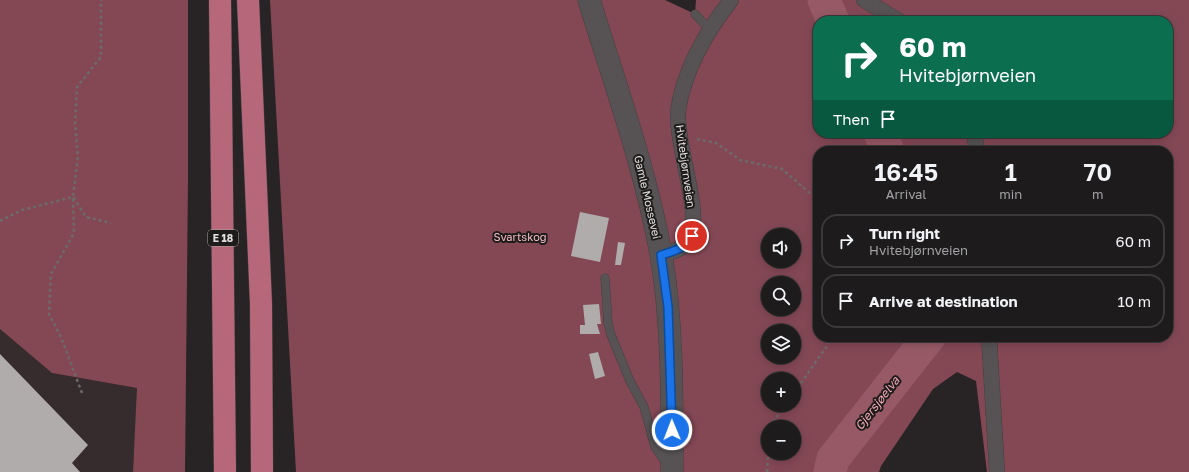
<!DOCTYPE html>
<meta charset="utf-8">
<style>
:root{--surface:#1e1b1c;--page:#2b2829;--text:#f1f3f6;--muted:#a1a1a3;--line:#3c393b}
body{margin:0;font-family:"Golos Text",sans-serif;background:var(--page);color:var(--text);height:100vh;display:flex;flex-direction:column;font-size:15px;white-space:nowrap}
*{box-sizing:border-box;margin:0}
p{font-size:13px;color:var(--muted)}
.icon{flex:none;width:22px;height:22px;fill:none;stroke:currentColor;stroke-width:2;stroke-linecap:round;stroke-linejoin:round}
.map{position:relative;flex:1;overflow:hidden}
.drawer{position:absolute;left:813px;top:146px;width:360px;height:196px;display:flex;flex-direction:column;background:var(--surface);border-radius:16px;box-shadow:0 2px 10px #0003,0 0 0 1px var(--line)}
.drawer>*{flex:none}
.banner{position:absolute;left:813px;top:16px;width:360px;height:122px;border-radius:16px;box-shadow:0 2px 10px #0003,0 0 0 1px var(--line);background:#0b6e4f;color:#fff;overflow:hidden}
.controls{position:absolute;left:761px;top:228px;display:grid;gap:8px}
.controls a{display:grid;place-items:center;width:40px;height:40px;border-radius:50%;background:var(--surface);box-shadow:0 2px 10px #0003,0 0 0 1px var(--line);font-size:20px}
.pin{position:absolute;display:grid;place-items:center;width:34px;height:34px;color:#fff;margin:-17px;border:2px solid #fff;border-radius:50%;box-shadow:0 1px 4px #0007}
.me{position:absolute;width:44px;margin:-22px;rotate:359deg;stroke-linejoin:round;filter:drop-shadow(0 0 3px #0008)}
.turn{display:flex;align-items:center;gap:14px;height:84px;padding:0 20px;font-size:18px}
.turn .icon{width:52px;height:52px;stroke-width:2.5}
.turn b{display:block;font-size:28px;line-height:34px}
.then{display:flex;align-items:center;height:38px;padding:0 20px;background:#0003;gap:8px;font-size:15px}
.eta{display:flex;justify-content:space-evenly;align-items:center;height:68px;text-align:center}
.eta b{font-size:24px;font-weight:600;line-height:28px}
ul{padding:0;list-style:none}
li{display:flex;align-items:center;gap:12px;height:54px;margin:0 8px 6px;padding:0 12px;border:2px solid var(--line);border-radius:16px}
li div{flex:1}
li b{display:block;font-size:15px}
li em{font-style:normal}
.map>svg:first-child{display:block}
.built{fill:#362b2d}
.forest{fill:#844855;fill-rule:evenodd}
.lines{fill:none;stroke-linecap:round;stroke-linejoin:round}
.river{stroke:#975966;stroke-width:33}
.building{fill:#b0acac}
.service-casing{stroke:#434040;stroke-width:9}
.minor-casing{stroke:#434040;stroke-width:16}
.secondary-casing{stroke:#434040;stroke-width:23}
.trunk-casing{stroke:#434040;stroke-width:23}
.path{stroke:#6d6a6a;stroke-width:2.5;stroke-dasharray:3 3;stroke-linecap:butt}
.service{stroke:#575354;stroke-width:8}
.minor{stroke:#575354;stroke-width:15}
.secondary{stroke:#575354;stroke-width:22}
.trunk{stroke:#b66779;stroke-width:22}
.route-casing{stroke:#114b97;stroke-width:10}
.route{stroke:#1a73e8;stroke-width:7}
.labels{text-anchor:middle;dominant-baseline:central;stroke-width:4;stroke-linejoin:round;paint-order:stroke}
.shield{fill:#1e1b1b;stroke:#a7a4a4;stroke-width:1}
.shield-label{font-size:10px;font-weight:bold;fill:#e2dfdf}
.street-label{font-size:11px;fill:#e2dfdf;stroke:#1e1b1b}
.park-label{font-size:11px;fill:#f5bbc5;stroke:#1e1b1b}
.water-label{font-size:12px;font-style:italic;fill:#f4a9b7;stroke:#1e1b1b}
</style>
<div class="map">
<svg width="1189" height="472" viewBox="0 0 1189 472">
<rect width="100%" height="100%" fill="#282425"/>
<path class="built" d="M0,329l52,44 86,15 -5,84h-133z"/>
<path class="forest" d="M0,0h188v179l-3,293h-52l4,-84 -85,-15 -52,-44z
M270,0h395l30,14 1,-14h493v472h-202l-11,-91 -19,-9 -24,17 -52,77 -2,6h-583zM818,21h350v112h-350zM818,151h350v186h-350zM768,235h26v26h-26zM768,283h26v26h-26zM768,331h26v26h-26zM768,379h26v26h-26zM768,427h26v26h-26z"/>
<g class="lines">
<path class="river" d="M824,0l9,21
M880,133l8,18
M830,472l3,-13 96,-122"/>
</g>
<path class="building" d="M580,212l29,6 -9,44 -29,-6z
M618,242l7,1 -4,22h-6z
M599,304l2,20h-4l3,10h-20v-9h5l-2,-20z
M598,352l7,24 -10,3 -6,-25z
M0,354l88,91 -16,18 8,9h-80z"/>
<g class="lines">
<g class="service-casing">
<path id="service" d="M695,14l14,15
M605,278l3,45 3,12 19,46 14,26 11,40 13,19"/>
</g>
<g class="minor-casing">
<path id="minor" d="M864,0l35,21
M974,133l3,18
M661,255c9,-3 21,-5 27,-13 18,-23 -16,-103 -9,-137 7,-39 28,-74 52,-105
M989,337l8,135"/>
</g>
<g class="secondary-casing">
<path id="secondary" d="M589,0c26,84 56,167 72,254 12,72 11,145 11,218"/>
</g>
<g class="trunk-casing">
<path id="trunk" d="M220,0l5,472
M248,0l13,304 1,168"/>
</g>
<path class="path" d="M697,139l19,4 24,17 42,9 36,31
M0,221l22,-11 51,-13 13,20 25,6
M82,393l-21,-56 -12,-23 2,-40 23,-41 -1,-36 5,-41 -3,-32 2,-37 24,-30v-57
M794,393l33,-47 3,-9
M770,427l15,-22
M767,472l1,-19"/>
<use href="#service" class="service"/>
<use href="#minor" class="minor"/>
<use href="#secondary" class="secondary"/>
<use href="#trunk" class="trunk"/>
</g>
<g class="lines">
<g class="route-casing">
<path id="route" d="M672,430l-4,-123 -7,-52c14,-4 24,-7 31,-19"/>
</g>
<use href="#route" class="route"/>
</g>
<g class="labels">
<rect class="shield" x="208" y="230" width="30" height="16" rx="3"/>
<g class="shield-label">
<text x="223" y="238">E 18</text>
</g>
<g class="street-label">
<text transform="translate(686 166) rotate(82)">Hvitebjørnveien</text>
<text transform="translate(648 197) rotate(77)">Gamle Mossevei</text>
</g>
<g class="park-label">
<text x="520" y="236">Svartskog</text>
</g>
<g class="water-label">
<text transform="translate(877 403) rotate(-52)">Gjersjøelva</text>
</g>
</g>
</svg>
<div class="controls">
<a><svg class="icon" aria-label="sound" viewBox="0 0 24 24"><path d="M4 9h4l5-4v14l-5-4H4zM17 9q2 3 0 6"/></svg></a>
<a><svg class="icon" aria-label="search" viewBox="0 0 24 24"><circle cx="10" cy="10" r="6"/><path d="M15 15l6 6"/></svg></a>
<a><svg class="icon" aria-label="layers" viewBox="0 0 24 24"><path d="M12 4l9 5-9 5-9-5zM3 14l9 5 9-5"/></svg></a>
<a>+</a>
<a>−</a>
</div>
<div class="pin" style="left:692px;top:236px;background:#d93025"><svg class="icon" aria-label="arrive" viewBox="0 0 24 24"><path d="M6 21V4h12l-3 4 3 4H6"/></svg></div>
<svg class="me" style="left:672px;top:430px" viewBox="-20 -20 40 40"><circle r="17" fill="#1a73e8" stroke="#fff" stroke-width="3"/><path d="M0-11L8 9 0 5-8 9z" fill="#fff"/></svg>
<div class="banner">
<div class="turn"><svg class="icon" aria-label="right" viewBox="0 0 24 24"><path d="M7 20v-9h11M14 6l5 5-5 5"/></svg><div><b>60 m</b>Hvitebjørnveien</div></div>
<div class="then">Then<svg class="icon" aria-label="arrive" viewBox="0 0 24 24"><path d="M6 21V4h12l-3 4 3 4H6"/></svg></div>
</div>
<section class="drawer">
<div class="eta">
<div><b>16:45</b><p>Arrival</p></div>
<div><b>1</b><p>min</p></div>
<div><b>70</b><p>m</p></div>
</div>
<ul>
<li><svg class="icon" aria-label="right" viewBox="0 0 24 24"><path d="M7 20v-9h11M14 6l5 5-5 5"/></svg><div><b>Turn right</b><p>Hvitebjørnveien</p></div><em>60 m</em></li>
<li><svg class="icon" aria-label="arrive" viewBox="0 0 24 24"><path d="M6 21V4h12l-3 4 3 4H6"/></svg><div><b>Arrive at destination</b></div><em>10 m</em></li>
</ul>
</section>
</div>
